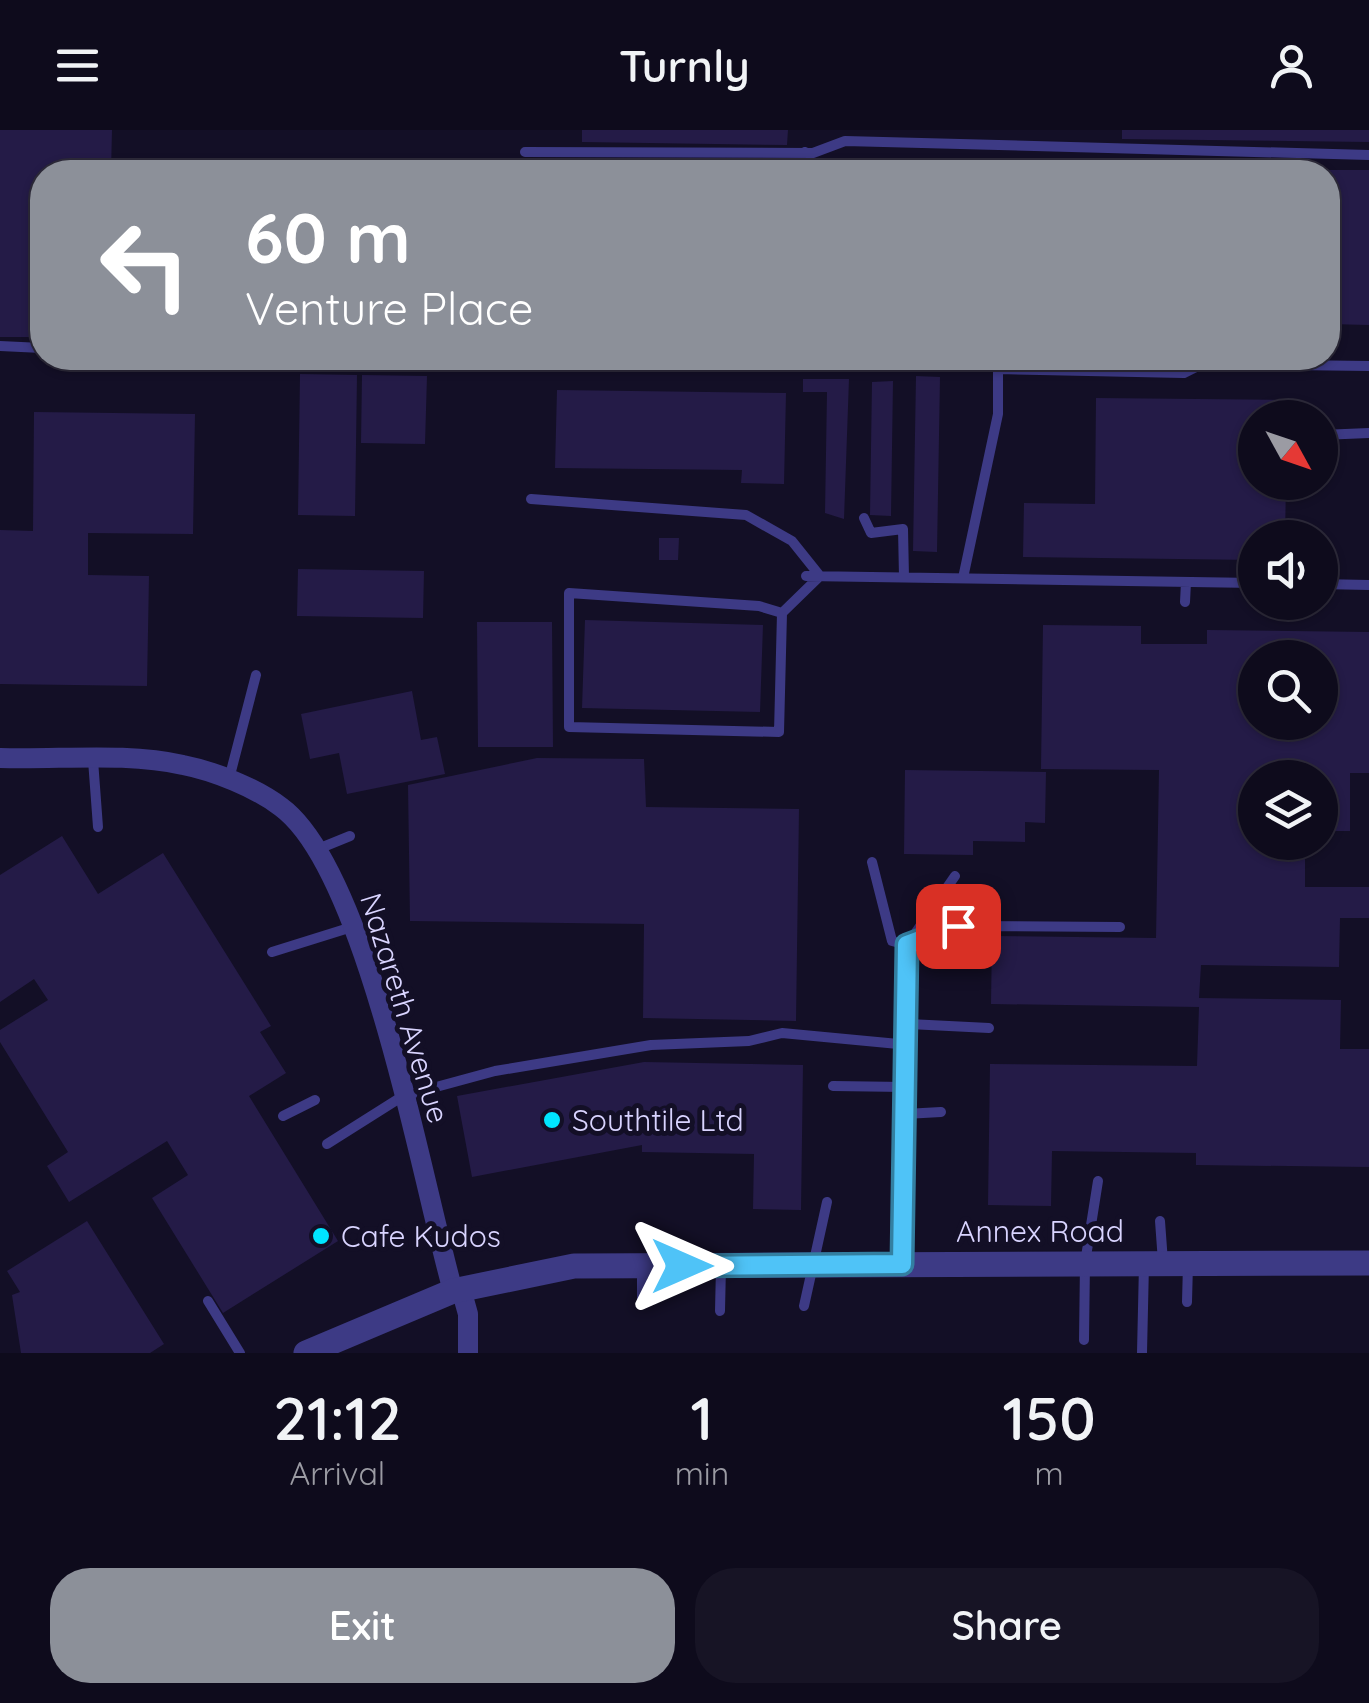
<!DOCTYPE html>
<style>
:root{--surface:#0e0b1c;--page:#171425;--text:#f1f3f6;--muted:#9b9ba3;--line:#2e2b3b;--accent:#8c9099}
body{margin:0;font-family:Quicksand,sans-serif;background:var(--page);color:var(--text);height:100vh;display:flex;flex-direction:column;font-size:38px;white-space:nowrap}
*{box-sizing:border-box;margin:0}
p{font-size:32px;color:var(--muted)}
.icon{flex:none;width:55px;height:55px;fill:none;stroke:currentColor;stroke-width:2;stroke-linecap:round;stroke-linejoin:round}
.map{position:relative;height:1223px;overflow:hidden}
.sheet{display:flex;flex-direction:column;background:var(--surface);flex:1}
.sheet>*{flex:none}
.top-card{position:absolute;left:30px;top:30px;width:1310px;height:210px;border-radius:40px;box-shadow:0 2px 8px #0004,0 0 0 2px var(--line);background:#8c9099;color:#fff;overflow:hidden}
.needle{width:65px;rotate:130deg}
.tools{position:absolute;left:1238px;top:270px;display:grid;gap:20px}
.tools a{display:grid;place-items:center;width:100px;height:100px;border-radius:50%;background:var(--surface);box-shadow:0 2px 8px #0004,0 0 0 2px var(--line);font-size:50px}
.pin{position:absolute;display:grid;place-items:center;width:85px;height:85px;color:#fff;margin:-42px;border-radius:20px;box-shadow:0 5px 15px #0006}
.me{position:absolute;width:110px;margin:-55px;rotate:90deg;stroke-linejoin:round;filter:drop-shadow(0 0 8px #0008)}
.turn{display:flex;align-items:center;gap:35px;height:210px;padding:0 50px;font-size:45px}
.turn .icon{width:130px;height:130px;stroke-width:2.5}
.turn b{display:block;font-size:70px;line-height:85px}
.eta{display:flex;justify-content:space-evenly;align-items:center;height:170px;text-align:center}
.eta b{font-size:60px;font-weight:600;line-height:70px}
.button{display:flex;gap:20px;margin-top:auto;padding:20px 50px}
.button a{flex:1;height:115px;border-radius:40px;background:var(--accent);color:#fff;font-size:40px;font-weight:600;line-height:115px;text-align:center}
.button a+a{background:var(--page);color:var(--text)}
header{display:flex;justify-content:space-between;align-items:center;height:130px;padding:0 50px;background:var(--surface);font-size:45px;font-weight:600}
.map>svg:first-child{display:block}
.building{fill:#241b47;fill-rule:evenodd}
.lines{fill:none;stroke-linecap:round;stroke-linejoin:round}
.service{stroke:#3d3a85;stroke-width:10}
.minor{stroke:#3d3a85;stroke-width:20}
.tertiary{stroke:#3d3a85;stroke-width:25}
.route-casing{stroke:#337fa1;stroke-width:25}
.route{stroke:#4fc3f7;stroke-width:18}
.poi-dot{fill:#00e5ff;stroke:#130f26;stroke-width:4}
.labels{text-anchor:middle;dominant-baseline:central;stroke-width:10;stroke-linejoin:round;paint-order:stroke}
.street-label{font-size:30px;fill:#d9d4ff;stroke:#130f26}
.poi-label{font-size:30px;fill:#d9d4ff;stroke:#130f26;text-anchor:start}
</style>
<header><svg class="icon" aria-label="menu" viewBox="0 0 24 24"><path d="M4 6h16M4 12h16M4 18h16"/></svg>Turnly<svg class="icon" aria-label="person" viewBox="0 0 24 24"><circle cx="12" cy="8" r="4"/><path d="M4 21q1-7 8-7t8 7"/></svg></header>
<div class="map">
<svg width="1369" height="1223" viewBox="0 0 1369 1223">
<rect width="100%" height="100%" fill="#130f26"/>
<path class="building" d="M0,0h112l-1,42h-69v165h-42z
M582,0h206l-1,15 -205,-3z
M1122,0h247v12l-247,-3z
M1017,36l277,3v3h-277z
M838,37l138,2v3h-138z
M1328,40h41v155l-41,-1z
M555,228h111v13l-111,-2z
M1089,228h90l-1,5 -89,-1z
M300,244l57,1 -2,141 -57,-1z
M362,245l65,1 -2,68 -64,-1z
M916,246l24,1 -3,175 -24,-1z
M803,249h46l-5,140 -19,-6 2,-121h-24z
M893,251l-2,135 -21,-1 2,-133z
M557,260l229,3 -2,91 -43,-1 1,-13 -187,-2z
M1096,268l191,2v18h-32v64h31l-1,56h-30v22l-232,-3 1,-54 71,1z
M34,282l161,2 -2,120 -105,-1v42l61,1 -2,110 -147,-2v-154l33,1z
M659,408h20l-1,22h-19z
M298,439l126,2 -1,47 -126,-2z
M585,490l178,5 -3,87 -178,-4z
M477,492h75l1,125h-75z
M1043,495l98,1v18h66v-14l162,2v141h-19v58h-30v-53h-65v64h50v45h64v31h-29l-1,49 -138,-2 -2,33 142,2 -1,49h29v118l-173,-2v-12l-144,-2 -1,55 -63,-1 2,-141 207,2 2,-59 -208,-3 1,-68 164,2 3,-168 -118,-1zM1255,528h65v64h-65z
M412,561l9,49 16,-3 8,37 -98,20 -8,-41 -29,6 -9,-45z
M537,628l107,1 2,48 153,2 -3,212 -153,-3 1,-94 -234,-3 -2,-136z
M905,640l141,2 -1,51 -20,-1v20l-52,-1v14l-69,-1z
M62,706l36,58 65,-41 108,173 -11,6 26,41 -37,23 89,145 -115,72 -71,-115 36,-23 -21,-34 -98,61 -22,-36 21,-14 -68,-110v-12l48,-30 -14,-21 -34,23v-127z
M644,932l159,3 -2,145 -48,-1 1,-55 -112,-2v-7l-170,32 -15,-81z
M87,1091l77,123 -14,9h-129l-9,-58 8,-3 -13,-21z"/>
<g class="lines">
<path class="service" d="M525,22l288,1 32,-12 524,14
M804,42l1,-20
M0,216l42,2
M701,229v-1
M998,239l186,4 18,-9 167,2
M1321,305l48,-2
M531,369l215,16 46,26 28,35 -38,37 -23,-7 -190,-13v134l210,5 3,-119
M864,388l7,15 32,-4 1,48
M806,446l449,7
M963,448l35,-164v-56
M1320,454l49,1
M1185,472l1,-20
M93,630l5,67
M229,649l27,-104
M318,719l32,-13
M872,732l20,79 15,4 48,-69
M908,815l49,-19 163,1
M272,822l80,-25
M909,894l80,4
M833,956l72,1
M905,984l36,-2
M283,986l32,-16
M327,1014l76,-48 92,-25 156,-26 98,-4 33,-8 127,12
M1160,1091l3,41
M208,1171l32,52
M1187,1172l1,-38
M642,1173v-36
M804,1176l23,-104
M720,1181l1,-45
M1084,1210l1,-77 13,-82
M1142,1223l2,-89"/>
<path class="minor" d="M0,628c59,2 126,-6 183,7 31,6 73,23 98,42 86,63 141,374 172,484
M903,1134l4,-319
M461,1159l7,25v39"/>
<path class="tertiary" d="M306,1223l147,-62 121,-25 795,-3"/>
</g>
<g class="lines">
<g class="route-casing">
<path id="route" d="M682,1136l220,-2 5,-319 51,-19"/>
</g>
<use href="#route" class="route"/>
</g>
<g class="poi-dot">
<circle cx="552" cy="990" r="10"/>
<circle cx="321" cy="1106" r="10"/>
</g>
<g class="labels">
<g class="street-label">
<text transform="translate(405 878) rotate(73)">Nazareth Avenue</text>
<text x="1040" y="1101">Annex Road</text>
</g>
<g class="poi-label">
<text x="572" y="990">Southtile Ltd</text>
<text x="341" y="1106">Cafe Kudos</text>
</g>
</g>
</svg>
<div class="tools">
<a><svg class="needle" viewBox="-14 -14 28 28"><path d="M0-13l5 13h-10z" fill="#e53935"/><path d="M0 13l5-13h-10z" fill="#9b9ba3"/></svg></a>
<a><svg class="icon" aria-label="sound" viewBox="0 0 24 24"><path d="M4 9h4l5-4v14l-5-4H4zM17 9q2 3 0 6"/></svg></a>
<a><svg class="icon" aria-label="search" viewBox="0 0 24 24"><circle cx="10" cy="10" r="6"/><path d="M15 15l6 6"/></svg></a>
<a><svg class="icon" aria-label="layers" viewBox="0 0 24 24"><path d="M12 4l9 5-9 5-9-5zM3 14l9 5 9-5"/></svg></a>
</div>
<div class="pin" style="left:958px;top:796px;background:#d93025"><svg class="icon" aria-label="arrive" viewBox="0 0 24 24"><path d="M6 21V4h12l-3 4 3 4H6"/></svg></div>
<svg class="me" style="left:682px;top:1136px" viewBox="-20 -20 40 40"><path d="M0-17L14 15 0 8-14 15z" fill="#4fc3f7" stroke="#fff" stroke-width="4"/></svg>
<div class="top-card">
<div class="turn"><svg class="icon" aria-label="left" viewBox="0 0 24 24"><path d="M17 20v-9H6M10 6l-5 5 5 5"/></svg><div><b>60 m</b>Venture Place</div></div>
</div>
</div>
<section class="sheet">
<div class="eta">
<div><b>21:12</b><p>Arrival</p></div>
<div><b>1</b><p>min</p></div>
<div><b>150</b><p>m</p></div>
</div>
<div class="button"><a>Exit</a><a>Share</a></div>
</section>
